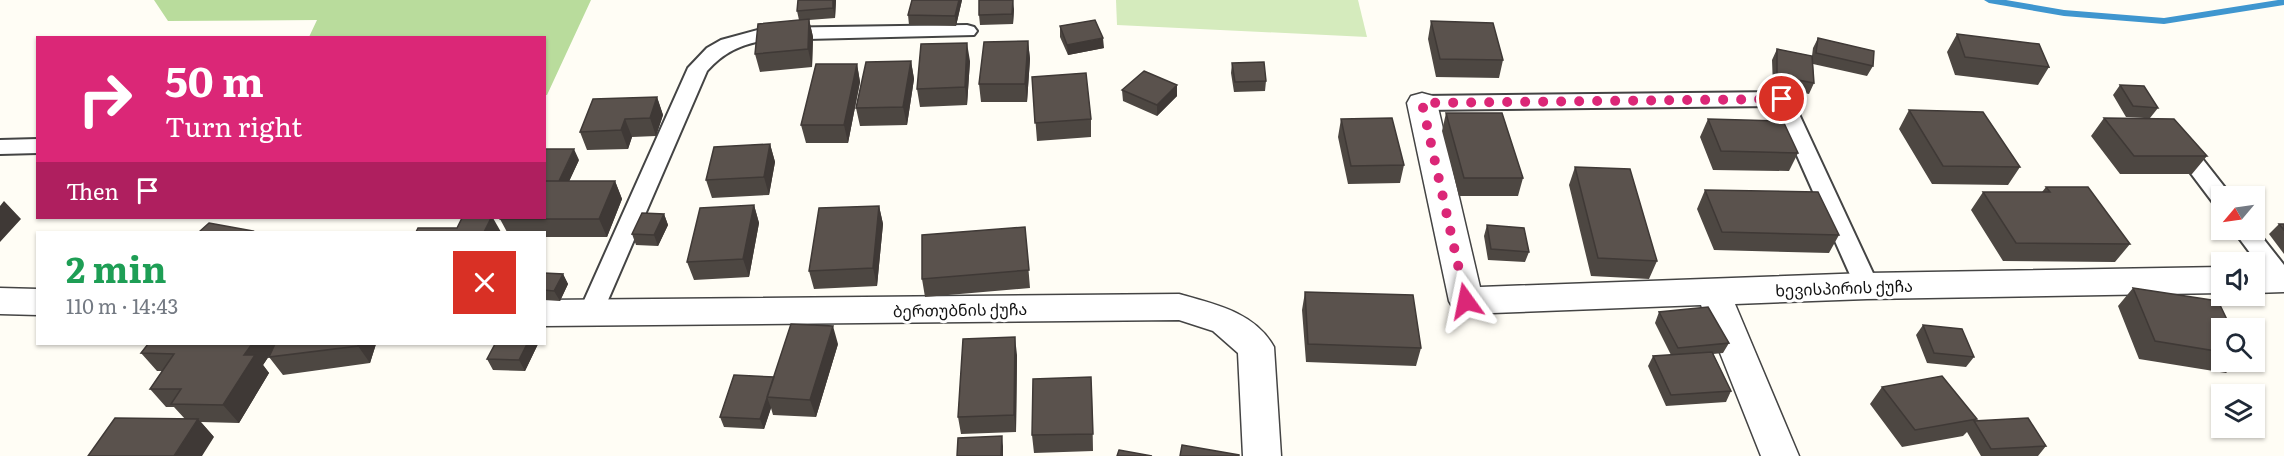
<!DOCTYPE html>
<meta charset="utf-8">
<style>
:root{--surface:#fff;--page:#f2f2f3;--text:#1f2937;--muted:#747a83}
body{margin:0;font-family:Literata,"Noto Sans Georgian",serif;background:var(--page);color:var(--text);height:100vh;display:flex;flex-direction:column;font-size:22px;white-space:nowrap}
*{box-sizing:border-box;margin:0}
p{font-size:20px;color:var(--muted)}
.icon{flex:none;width:33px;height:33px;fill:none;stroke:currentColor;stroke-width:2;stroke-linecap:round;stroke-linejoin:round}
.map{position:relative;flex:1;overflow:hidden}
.sheet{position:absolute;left:36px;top:231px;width:510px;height:114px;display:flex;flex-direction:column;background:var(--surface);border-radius:0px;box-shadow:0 2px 4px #0004}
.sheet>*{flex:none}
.guide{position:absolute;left:36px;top:36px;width:510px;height:183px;border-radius:0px;box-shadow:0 2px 4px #0004;background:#db2777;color:#fff;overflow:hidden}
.needle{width:39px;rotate:241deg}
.tools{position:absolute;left:2211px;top:186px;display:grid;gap:12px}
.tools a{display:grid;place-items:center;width:54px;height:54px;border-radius:0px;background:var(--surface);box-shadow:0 2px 4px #0004;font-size:30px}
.pin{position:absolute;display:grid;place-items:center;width:51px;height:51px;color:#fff;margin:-26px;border:3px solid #fff;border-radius:50%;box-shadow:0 2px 6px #0007}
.me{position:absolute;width:66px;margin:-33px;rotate:348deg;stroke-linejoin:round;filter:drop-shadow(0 0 4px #0008)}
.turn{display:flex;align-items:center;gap:21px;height:126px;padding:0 30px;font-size:27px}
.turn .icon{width:78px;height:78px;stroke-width:2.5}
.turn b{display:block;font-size:42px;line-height:51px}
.then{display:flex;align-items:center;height:57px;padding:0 30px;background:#0003;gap:12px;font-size:22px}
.round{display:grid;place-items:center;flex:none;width:63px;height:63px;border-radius:0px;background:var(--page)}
.summary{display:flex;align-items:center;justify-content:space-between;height:102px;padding:0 30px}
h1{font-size:36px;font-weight:700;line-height:45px;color:#1e9e55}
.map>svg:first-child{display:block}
.green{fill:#d5ebbd}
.forest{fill:#b9dc9c}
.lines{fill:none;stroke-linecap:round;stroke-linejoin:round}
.stream{fill:#3f96cf;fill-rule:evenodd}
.service-casing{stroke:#444;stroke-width:4}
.minor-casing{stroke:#444;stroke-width:3}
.service{fill:#fff;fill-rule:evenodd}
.minor{fill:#fff;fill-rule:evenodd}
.wall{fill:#4d4742}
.shaded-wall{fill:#3f3936}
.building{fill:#5a524d;stroke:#3f3936;stroke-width:1.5}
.route{stroke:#db2777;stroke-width:10;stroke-dasharray:0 18}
.labels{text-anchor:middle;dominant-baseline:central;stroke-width:6;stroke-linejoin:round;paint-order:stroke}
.street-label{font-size:16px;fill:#111;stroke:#fff}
</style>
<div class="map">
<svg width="2284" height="456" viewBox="0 0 2284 456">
<rect width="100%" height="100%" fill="#fffdf5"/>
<path class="green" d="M1116,0h242l9,37 -250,-12z"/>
<path class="forest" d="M154,0h437l-44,95h-2l-1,-57 -235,-1 8,-17 -149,1z"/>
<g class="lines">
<path class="stream" d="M1984,0h22l58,10 100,8 114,-18h6v5l-120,19 -100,-8 -75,-13z"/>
<g class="service-casing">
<path id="service" d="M967,25l7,2 3,4 -3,4 -209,5c-25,5 -41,12 -58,31l-105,243 -4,6 -8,3 -8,-3 -4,-6 110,-246 19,-20 14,-8 44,-12z
M1782,92l7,2 3,5 87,187 -4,6 -8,3 -8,-3 -4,-6 -80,-180 -353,4 -7,-2 -3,-5 3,-5 7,-2z
M2179,136l7,2 44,56 2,2h-10v11l-8,-3 -46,-61 4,-5z
M38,139v14l-38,1v-14z
M2254,227l30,38v22l-10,-2 -41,-55h21z"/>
</g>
<g class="minor-casing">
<path id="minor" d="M1422,93l11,3 4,7 43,184 387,-14 355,-6v26l-355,6 -132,5 64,152h-38l-60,-151 -235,9 -12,-4 -5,-9 -42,-198 4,-7z
M2284,266v26l-30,1v-26z
M0,288l38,1v26l-38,-1z
M1179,294c35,10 76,18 95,53l7,109h-38l-5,-103 -25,-22 -34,-11 -635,6v-26z"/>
</g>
<use href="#service" class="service"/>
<use href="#minor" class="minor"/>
</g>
<path class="wall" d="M798,0h38l-1,18 -26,2 4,17 -1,30 -52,5 -5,-18 44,-34 -2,-9z
M912,0h50l-6,26 -47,-1 -1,-10z
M1014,9l-1,15 -33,1 -1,-10z
M1431,21l72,39 -4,18 -63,-1 -8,-38z
M1060,26l44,22 -36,7 -8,-18z
M1957,34l92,33 -11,18 -83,-10 -8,-23z
M1818,38l55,28 -6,10 -54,-12 1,19 -5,11 -36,-7 -1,-27 5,-11 35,7 1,-8z
M1028,41l2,18 -3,43h-46l-2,-18z
M911,61l3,18 -7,46 -47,1 -4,-18z
M970,61l-3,44 -47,2 -3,-18z
M1232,63l34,18 -1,10 -31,1 -3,-19z
M857,64l3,18 -12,61h-42l-5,-18z
M1032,77l59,42v18l-54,4z
M2120,85l38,23 -8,10 57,38 -15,18h-72l-29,-38 13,-18h40l-18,-1 -13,-22z
M1122,90l55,6 -20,20 -34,-15z
M657,97l6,18 -7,21 -24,1 -4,12 -41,1 -7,-18z
M1909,110l111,57 -12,18 -76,-1 -33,-55z
M1446,113l77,65 -5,18h-59l-17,-65z
M1341,119l63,46 -4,18 -52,1 -10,-47z
M1708,119l90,34 -9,18 -76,-1 -13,-33z
M770,144l5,18 -6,33 -57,3 -6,-18z
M579,160l-10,21h46l7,18 -15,38h-63v-5h-37l-7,-13z
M1575,167l82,94 -8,18 -58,-3 -22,-91z
M2046,187l84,57 -15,18 -112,-1 -32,-51 12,-18h59z
M1705,190l134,45 -10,18 -115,-3 -17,-41z
M754,205l5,18 -10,54 -55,3 -7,-18z
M879,206l4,18 -6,62 -63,3 -5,-18z
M664,214l4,11 -10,21 -22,-1 -4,-11z
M2279,224h5v30l-15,-20z
M1487,225l42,27 -4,10 -37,-2 -4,-24z
M1025,227l5,61 -105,9 -3,-18z
M544,273l19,1 5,10 -8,17 -16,-1z
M2133,288l89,40v34h15l-11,11 -87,-14 -21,-53z
M1305,292l116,56 -5,18 -110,-4 -4,-52z
M1659,312l70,31 -6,10 -10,1 18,37 -5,11 -60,4 -18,-40 5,-10 18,-1 -16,-32z
M1923,325l51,32 -8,10 -39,-4 -11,-28z
M148,344h228l-6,19 -87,12 -14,-18 2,-4 -8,12 6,8 -30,50 -38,-1 13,15 -29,-18 -11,-12h-8l-16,-18 12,-18h-5l-16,-18z
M538,344l-13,27 -32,-1 -6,-11z
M838,344l-22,73 -43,-2 -2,-7 -7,21 -40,-2 -4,-10z
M1017,355l-1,77 -55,2 -3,-17z
M1882,387l95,32 -2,2 71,25 -8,10h-57l-14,-24 -4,4 -61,11 -32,-43z
M1092,395l1,56 -59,2 -2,-18z"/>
<path class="shaded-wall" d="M833,0h3l-1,18 -2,-10z
M959,0h3l-6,26 -1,-10z
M1013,0l1,9 -1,15 -1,-10z
M809,19l4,18 -1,30 -4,-18z
M1103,38l1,10 -36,7 -1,-10z
M1028,41l2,18 -3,43 -2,-18z
M967,43l3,18 -3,44 -2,-18z
M911,61l3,18 -7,46 -4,-18z
M857,64l3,18 -12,61 -4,-18z
M1177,85v11l-20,20v-11z
M657,97l6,18 -7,21 -6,-18z
M625,119l7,18 -4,12 -7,-19z
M770,144l5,18 -6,33 -5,-18z
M574,149l5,11 -18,39 -5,-11z
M615,181l7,18 -15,38 -8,-18z
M4,201l17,18 -21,23v-36z
M754,205l5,18 -10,54 -6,-18z
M879,206l4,18 -6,62 -4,-18z
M664,214l4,11 -10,21 -4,-11z
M491,218h2l8,14h-17z
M563,274l5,10 -8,17 -6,-10z
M833,326l5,18 -22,73 -6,-17z
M1015,337l2,18 -1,77 -2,-17z
M252,344h25l-14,21 6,8 -30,50 -16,-18 21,-50z
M358,344h18l-6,19 -12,-17z
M527,344h11l-13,27 -6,-11z
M767,397l4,11 -7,21 -4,-10z
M198,419l16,18 -12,19h-28z
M1002,436l1,10v10h-2z"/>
<path class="building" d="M798,0h35v8l-36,3z
M912,0h47l-4,16 -47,-1z
M979,0h34l-1,14 -33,1z
M809,19l-1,30 -53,5 3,-30z
M1095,20l8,18 -36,7 -7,-19z
M1431,21l62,2 10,37 -63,-1z
M1957,34l82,10 10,23 -84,-10z
M1818,38l56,13 -1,15 -57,-13z
M1028,41l-3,43h-46l5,-42z
M967,43l-2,44 -48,2 4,-45z
M1777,49l35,7 2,27 -37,-7z
M911,61l-8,46 -47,1 10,-46z
M1264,62l2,19 -31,1 -3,-19z
M816,64h41l-13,61h-43z
M1144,71l33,14 -20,20 -35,-15z
M1086,73l5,46 -56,4 -3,-46z
M2120,85l24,1 14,22 -25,-2z
M657,97l-7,21 -25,1 -4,11 -41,2 13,-33z
M1909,110l74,2 37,55 -77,-1z
M1446,113h56l21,65h-59z
M1392,118l12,47 -53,1 -10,-47z
M2104,118l70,1 33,37h-73z
M1708,119l75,2 15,32 -77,-2z
M770,144l-6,33 -58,3 8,-33z
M544,149h30l-15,32h-15z
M1575,167l55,2 27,92 -59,-3z
M544,181h71l-16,38h-99v-1h44z
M2046,187h42l42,57 -114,-1 -33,-51h67z
M1705,190l113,2 21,43 -117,-3z
M754,205l-11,54 -56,3 13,-54z
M879,206l-6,62 -64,3 10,-63z
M642,213l22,1 -10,21 -22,-1z
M462,218h29l-7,14h-68l2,-4h39z
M209,223l44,8 -1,1h-53z
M2279,224h5v6z
M1487,225l37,3 5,24 -38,-3z
M1025,227l4,43 -107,9v-44z
M544,273l19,1 -9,17 -10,-1z
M2133,288l85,13 13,27h-9v24l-67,-11z
M1305,292l108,3 8,53 -113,-4z
M1708,307l21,36 -51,5 -19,-36z
M791,324l42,2 -23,74 -43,-3z
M1923,325l39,4 12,28 -40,-4z
M1015,337l-1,78 -56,2 5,-78z
M148,344h104l-8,11h11l-32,50 -52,-1 10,-15h-31l24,-35 -33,-1z
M275,344h83v2l-89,11z
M495,344h32l-8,16 -32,-1z
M1712,352l19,39 -60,4 -18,-39z
M734,375l40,2 -14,42 -40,-2z
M1942,376l35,43 -62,11 -33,-43z
M1091,377l2,57 -61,1 1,-56z
M115,418l83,1 -24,37h-86z
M2028,418l18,28 -55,3 -17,-28z
M1002,436l-1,20h-44l1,-18z
M1182,445l57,10v1h-59z
M1119,450l33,6h-35z"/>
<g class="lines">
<path class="route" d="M1466,301l-44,-198 360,-4"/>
</g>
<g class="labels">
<g class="street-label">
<text transform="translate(1844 287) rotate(-2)">ხევისპირის ქუჩა</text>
<text transform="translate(960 309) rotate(-1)">ბერთუბნის ქუჩა</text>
</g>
</g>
</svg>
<div class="tools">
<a><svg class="needle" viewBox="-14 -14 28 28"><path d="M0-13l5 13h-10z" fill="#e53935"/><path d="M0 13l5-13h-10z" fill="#747a83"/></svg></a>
<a><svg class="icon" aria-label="sound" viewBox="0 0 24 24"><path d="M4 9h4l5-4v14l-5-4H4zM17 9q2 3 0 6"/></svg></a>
<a><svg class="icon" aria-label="search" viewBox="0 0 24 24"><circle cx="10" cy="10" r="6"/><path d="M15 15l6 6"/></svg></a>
<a><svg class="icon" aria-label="layers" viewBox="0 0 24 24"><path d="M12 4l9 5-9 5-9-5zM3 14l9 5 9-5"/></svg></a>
</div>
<div class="pin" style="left:1782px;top:99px;background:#d93025"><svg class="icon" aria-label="arrive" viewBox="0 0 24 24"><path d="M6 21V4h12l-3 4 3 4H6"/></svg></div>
<svg class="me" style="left:1466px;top:301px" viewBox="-20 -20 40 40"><path d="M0-17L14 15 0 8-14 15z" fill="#db2777" stroke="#fff" stroke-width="4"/></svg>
<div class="guide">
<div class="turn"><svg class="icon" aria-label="right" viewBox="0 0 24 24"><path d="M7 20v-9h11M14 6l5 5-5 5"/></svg><div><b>50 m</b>Turn right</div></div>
<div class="then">Then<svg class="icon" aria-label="arrive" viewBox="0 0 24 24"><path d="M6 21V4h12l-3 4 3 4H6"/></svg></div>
</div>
<section class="sheet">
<div class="summary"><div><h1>2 min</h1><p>110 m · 14:43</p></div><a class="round" style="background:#d93025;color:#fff"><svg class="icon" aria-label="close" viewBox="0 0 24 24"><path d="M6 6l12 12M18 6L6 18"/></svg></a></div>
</section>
</div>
